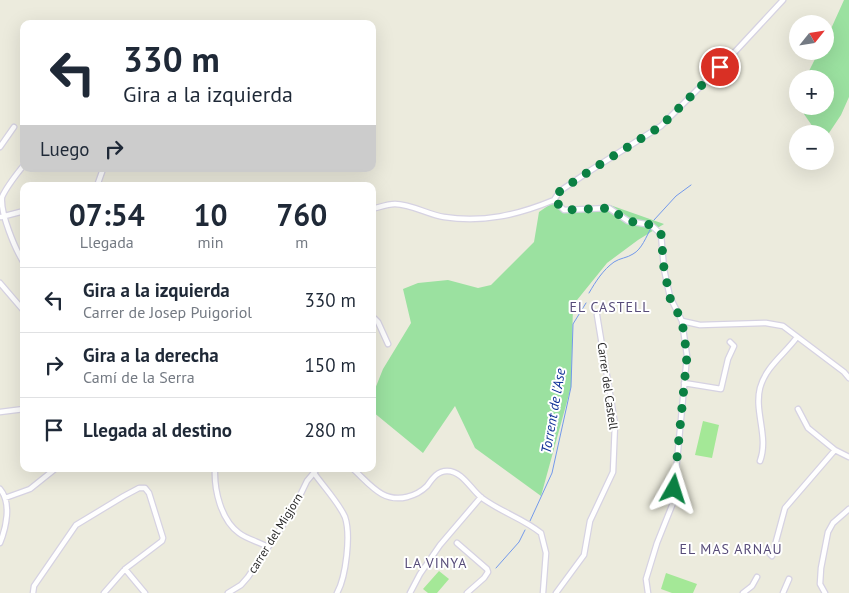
<!DOCTYPE html>
<html lang="es">
<meta charset="utf-8">
<style>
:root{--surface:#fff;--page:#f6f6f7;--text:#1f2937;--muted:#747a83;--line:#e0e1e3}
body{margin:0;font-family:"PT Sans",sans-serif;background:var(--page);color:var(--text);height:100vh;display:flex;flex-direction:column;font-size:19px;white-space:nowrap}
*{box-sizing:border-box;margin:0}
p{font-size:16px;color:var(--muted)}
.icon{flex:none;width:28px;height:28px;fill:none;stroke:currentColor;stroke-width:2;stroke-linecap:round;stroke-linejoin:round}
.map{position:relative;flex:1;overflow:hidden}
.sheet{position:absolute;left:20px;top:182px;width:356px;height:290px;display:flex;flex-direction:column;background:var(--surface);border-radius:10px;box-shadow:0 5px 20px #0002}
.sheet>*{flex:none}
.banner{position:absolute;left:20px;top:20px;width:356px;height:152px;border-radius:10px;box-shadow:0 5px 20px #0002;background:#fff;color:var(--text);overflow:hidden}
.needle{width:32px;rotate:60deg}
.buttons{position:absolute;left:789px;top:15px;display:grid;gap:10px}
.buttons a{display:grid;place-items:center;width:45px;height:45px;border-radius:50%;background:var(--surface);box-shadow:0 5px 20px #0002;font-size:25px}
.pin{position:absolute;display:grid;place-items:center;width:42px;height:42px;color:#fff;margin:-21px;border:2px solid #fff;border-radius:50%;box-shadow:0 1px 5px #0007}
.me{position:absolute;width:55px;margin:-28px;rotate:6deg;stroke-linejoin:round;filter:drop-shadow(0 0 4px #0008)}
.turn{display:flex;align-items:center;gap:18px;height:105px;padding:0 20px;font-size:22px}
.turn .icon{width:65px;height:65px;stroke-width:2.5}
.turn b{display:block;font-size:35px;line-height:42px}
.then{display:flex;align-items:center;height:48px;padding:0 20px;background:#0003;gap:10px;font-size:19px}
.eta{display:flex;justify-content:space-evenly;align-items:center;height:85px;text-align:center}
.eta b{font-size:30px;font-weight:700;line-height:35px}
ul{padding:0;list-style:none}
li{display:flex;align-items:center;gap:15px;height:65px;padding:0 20px;border-top:1px solid var(--line)}
li div{flex:1}
li b{display:block;font-size:19px}
li em{font-style:normal}
.map>svg:first-child{display:block}
.green{fill:#9be1a0}
.pitch{fill:#a4e897}
.lines{fill:none;stroke-linecap:round;stroke-linejoin:round}
.stream{stroke:#7399eb;stroke-width:1}
.street-casing{stroke:#d6d2e2;stroke-width:7}
.street{stroke:#fff;stroke-width:4.5}
.route{stroke:#0b8043;stroke-width:9;stroke-dasharray:0 16.2}
.labels{text-anchor:middle;dominant-baseline:central;stroke-width:4;stroke-linejoin:round;paint-order:stroke}
.street-label{font-size:12px;fill:#2a2a2a;stroke:#fff}
.neighbourhood-label{font-size:14px;letter-spacing:1px;fill:#574c79;stroke:#fff}
.water-label{font-size:14px;font-style:italic;fill:#113297;stroke:#fff}
</style>
<div class="map">
<svg width="849" height="593" viewBox="0 0 849 593">
<rect width="100%" height="100%" fill="#ecebdd"/>
<path class="green" d="M844,0h5v97l-8,18 -14,21h-2v-2l-8,-1 -13,-19 -2,-8h23v-27h-20l14,-28h6v-9z
M552,203l10,9 48,-7 54,19 -26,16 -31,23 -34,42 -2,82 -30,109 -66,-48 -20,-42 -32,47 -50,-41v-18l10,-25 28,-46 -8,-34 15,-6 30,-3 30,8 13,-3 43,-43 5,-30z"/>
<path class="pitch" d="M703,421l16,4 -7,33 -17,-3z
M439,571l10,8 -12,14h-9l-5,-4z
M666,573l31,11 -4,9h-21l-11,-4z"/>
<g class="lines">
<path class="stream" d="M654,220l22,-24 15,-11
M589,293c7,-12 14,-23 25,-31 6,-4 13,-4 19,-8 9,-5 13,-17 18,-26
M530,521l22,-48 19,-86 2,-63 13,-21
M496,568l23,-26 6,-12"/>
<g class="street-casing">
<path id="street" d="M0,147l14,-20
M24,165c-8,10 -17,21 -22,32 -2,16 13,52 22,66
M97,186l6,-17
M554,200l10,10 45,-2 19,13 23,4 10,9 3,35 6,28 12,24 5,35 -14,147 -16,40 -11,36 2,14
M554,200l6,-9 28,-19 73,-46 71,-71 51,-55
M372,209c8,-2 16,-5 23,-5 16,0 34,11 49,13 39,6 74,-2 110,-17
M1,217l23,-6
M0,283l24,28
M372,316l6,6 10,22
M682,321l18,4 66,-2 17,3 61,46 5,6
M684,383l37,6 7,-30 6,-13 -4,-4
M798,409l10,19 27,22 14,7
M0,412l24,-3
M760,461c9,-24 -6,-49 0,-73 6,-22 25,-34 37,-51
M215,469c-1,21 6,51 24,64 8,6 20,9 29,14
M353,469c17,15 29,34 54,28 8,-2 14,-5 20,-11 5,-7 10,-15 20,-15 16,0 24,19 35,27 19,14 42,21 59,35l5,20 -3,40
M314,473c9,13 25,30 31,44 6,18 1,60 -8,76
M0,489c12,14 6,39 0,54
M5,498l25,-9 25,-20
M457,543l30,26 1,3 -4,6 -17,15
M770,554l2,2 13,-48 50,-58
M125,569l20,24
M33,593l1,-7 42,-61 48,-29 15,-8h6l4,5 14,45 -1,3 -37,28 -21,24
M228,593l13,-8 7,-8 45,-67 14,-29 10,-12
M410,593l10,-19 20,-29 41,-48
M556,593l28,-38 6,-34 23,-49 2,-48 -18,-109
M743,593l9,-7 5,-9
M783,593l6,-14
M825,593l-5,-9 1,-16 7,-36 5,-9 16,-14"/>
</g>
<use href="#street" class="street"/>
</g>
<g class="lines">
<path class="route" d="M674,489l13,-133 -5,-35 -12,-23 -3,-15 -3,-14 -3,-35 -10,-9 -23,-4 -19,-13 -45,2 -10,-10 6,-9 28,-19 73,-46 59,-59"/>
</g>
<g class="labels">
<g class="street-label">
<text transform="translate(608 386) rotate(82)">Carrer del Castell</text>
<text transform="translate(275 533) rotate(-58)">carrer del Migjorn</text>
</g>
<g class="neighbourhood-label">
<text x="610" y="307">EL CASTELL</text>
<text x="731" y="549">EL MAS ARNAU</text>
<text x="436" y="563">LA VINYA</text>
</g>
<g class="water-label">
<text transform="translate(553 411) rotate(-80)">Torrent de l'Ase</text>
</g>
</g>
</svg>
<div class="buttons">
<a><svg class="needle" viewBox="-14 -14 28 28"><path d="M0-13l5 13h-10z" fill="#e53935"/><path d="M0 13l5-13h-10z" fill="#747a83"/></svg></a>
<a>+</a>
<a>−</a>
</div>
<div class="pin" style="left:720px;top:67px;background:#d93025"><svg class="icon" aria-label="arrive" viewBox="0 0 24 24"><path d="M6 21V4h12l-3 4 3 4H6"/></svg></div>
<svg class="me" style="left:674px;top:489px" viewBox="-20 -20 40 40"><path d="M0-17L14 15 0 8-14 15z" fill="#0b8043" stroke="#fff" stroke-width="4"/></svg>
<div class="banner">
<div class="turn"><svg class="icon" aria-label="left" viewBox="0 0 24 24"><path d="M17 20v-9H6M10 6l-5 5 5 5"/></svg><div><b>330 m</b>Gira a la izquierda</div></div>
<div class="then">Luego<svg class="icon" aria-label="right" viewBox="0 0 24 24"><path d="M7 20v-9h11M14 6l5 5-5 5"/></svg></div>
</div>
<section class="sheet">
<div class="eta">
<div><b>07:54</b><p>Llegada</p></div>
<div><b>10</b><p>min</p></div>
<div><b>760</b><p>m</p></div>
</div>
<ul>
<li><svg class="icon" aria-label="left" viewBox="0 0 24 24"><path d="M17 20v-9H6M10 6l-5 5 5 5"/></svg><div><b>Gira a la izquierda</b><p>Carrer de Josep Puigoriol</p></div><em>330 m</em></li>
<li><svg class="icon" aria-label="right" viewBox="0 0 24 24"><path d="M7 20v-9h11M14 6l5 5-5 5"/></svg><div><b>Gira a la derecha</b><p>Camí de la Serra</p></div><em>150 m</em></li>
<li><svg class="icon" aria-label="arrive" viewBox="0 0 24 24"><path d="M6 21V4h12l-3 4 3 4H6"/></svg><div><b>Llegada al destino</b></div><em>280 m</em></li>
</ul>
</section>
</div>
